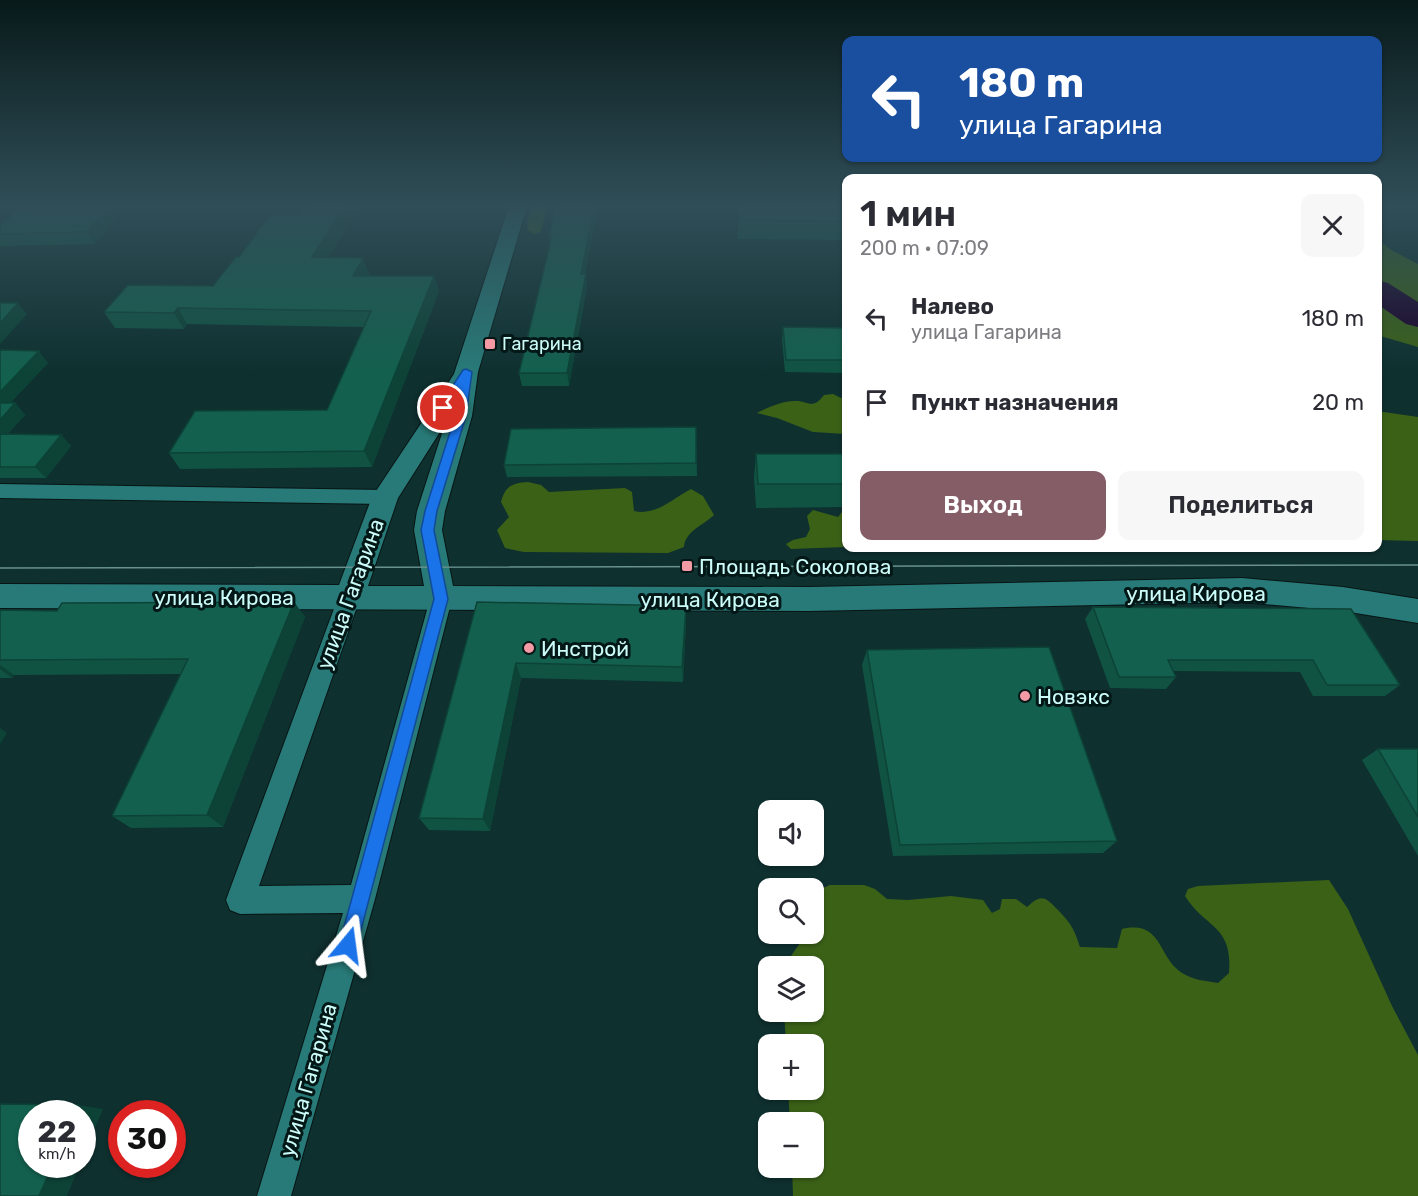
<!DOCTYPE html>
<html lang="ru">
<meta charset="utf-8">
<style>
:root{--surface:#fff;--page:#f7f7f7;--text:#2b2b33;--muted:#7c7c81;--accent:#855d66}
body{margin:0;font-family:Rubik,sans-serif;background:var(--page);color:var(--text);height:100vh;display:flex;flex-direction:column;font-size:22px;white-space:nowrap}
*{box-sizing:border-box;margin:0}
p{font-size:20px;color:var(--muted)}
.icon{flex:none;width:33px;height:33px;fill:none;stroke:currentColor;stroke-width:2;stroke-linecap:round;stroke-linejoin:round}
.map{position:relative;flex:1;overflow:hidden}
.panel{position:absolute;left:842px;top:174px;width:540px;height:378px;display:flex;flex-direction:column;background:var(--surface);border-radius:12px;box-shadow:0 2px 4px #0004}
.panel>*{flex:none}
.top-card{position:absolute;left:842px;top:36px;width:540px;height:126px;border-radius:12px;box-shadow:0 2px 4px #0004;background:#1a4fa0;color:#fff;overflow:hidden}
.tools{position:absolute;left:758px;top:800px;display:grid;gap:12px}
.tools a{display:grid;place-items:center;width:66px;height:66px;border-radius:12px;background:var(--surface);box-shadow:0 2px 4px #0004;font-size:30px}
.speed{position:absolute;left:18px;top:1100px;display:flex;gap:12px;font-size:30px;font-weight:700;text-align:center}
.speed>*{display:grid;place-content:center;width:78px;height:78px;border-radius:50%;background:var(--surface);box-shadow:0 2px 4px #0004;line-height:1}
.speed small{font-size:15px;font-weight:400}
.speed .limit{border:9px solid #d22;background:#fff;color:#111}
.pin{position:absolute;display:grid;place-items:center;width:51px;height:51px;color:#fff;margin:-26px;border:3px solid #fff;border-radius:50%;box-shadow:0 2px 6px #0007}
.me{position:absolute;width:66px;margin:-33px;rotate:16deg;stroke-linejoin:round;filter:drop-shadow(0 0 4px #0008)}
.turn{display:flex;align-items:center;gap:21px;height:126px;padding:0 18px;font-size:27px}
.turn .icon{width:78px;height:78px;stroke-width:2.5}
.turn b{display:block;font-size:42px;line-height:51px}
.round{display:grid;place-items:center;flex:none;width:63px;height:63px;border-radius:12px;background:var(--page)}
.head{display:flex;align-items:center;justify-content:space-between;height:102px;padding:0 18px}
h1{font-size:36px;font-weight:600;line-height:45px}
.action{display:flex;gap:12px;margin-top:auto;padding:12px 18px}
.action a{flex:1;height:69px;border-radius:12px;background:var(--accent);color:#fff;font-size:24px;font-weight:600;line-height:69px;text-align:center}
.action a+a{background:var(--page);color:var(--text)}
ul{padding:0;list-style:none}
li{display:flex;align-items:center;gap:18px;height:84px;padding:0 18px}
li div{flex:1}
li b{display:block;font-size:22px}
li em{font-style:normal}
.map>svg:first-child{display:block}
.forest{fill:#3b6117}
.lines{fill:none;stroke-linecap:round;stroke-linejoin:round}
.river{fill:#1b0029;fill-rule:evenodd}
.street-casing{stroke:#081515;stroke-width:2}
.secondary-casing{stroke:#081515;stroke-width:2}
.street{fill:#287a78;fill-rule:evenodd}
.secondary{fill:#287a78;fill-rule:evenodd}
.tram{stroke:#68918f;stroke-width:1.5}
.wall{fill:#105343}
.shaded-wall{fill:#0d4337}
.building{fill:#13604e;stroke:#0d4337;stroke-width:1.5}
.route{fill:#1a73e8;stroke:#114b97;stroke-width:1.5}
.poi-dot{fill:#f49aa4;stroke:#021716;stroke-width:2}
.labels{text-anchor:middle;dominant-baseline:central;stroke-width:6;stroke-linejoin:round;paint-order:stroke}
.far-poi-label{font-size:18px;fill:#ccfcf9;stroke:#021716;text-anchor:start}
.poi-label{font-size:21px;fill:#ccfcf9;stroke:#021716;text-anchor:start}
.street-label{font-size:21px;fill:#ccfcf9;stroke:#021716}
</style>
<div class="map">
<svg width="1418" height="1196" viewBox="0 0 1418 1196">
<rect width="100%" height="100%" fill="#0e302f"/>
<path class="forest" d="M531,206h18l-9,26 -6,2 -6,-4 -1,-7z
M1377,239l16,12 25,13v83l-41,-12z
M833,394l8,4 5,-1v37l-33,-2 -36,-14 -20,-5c9,-5 26,-12 37,-12 15,-1 18,10 30,-6z
M1377,411l41,6v124l-41,-1z
M528,482l13,3 8,7 76,-4 7,4 2,19c22,5 38,-12 57,-22l12,7 11,19c-10,10 -29,16 -30,32l-16,6 -144,-1 -19,-4 -8,-18 12,-13 -8,-15c4,-16 11,-19 27,-20z
M846,507v40l-55,2 -5,-5 7,-4 13,-3 4,-8 -3,-13 6,-6 25,7z
M1329,880l19,29 44,97 26,49v141h-625l-1,-29h21v-45h-23l-2,-33h25v-45h-27l-2,-33h29v-45h-29l23,-33h6v-24l8,-20 9,-4h34l11,4 12,10 21,1 43,-4 32,4 9,13 8,-4 2,-10h14l11,8c15,-14 18,-10 31,3 13,14 16,18 22,37l37,1 5,-19c41,-9 35,28 60,44 11,7 24,8 36,10l11,-10c4,-48 -23,-44 -44,-77l3,-7 10,-3z"/>
<g class="lines">
<path class="river" d="M1377,280l11,3 30,19v25l-12,-3 -29,-20z"/>
<g class="street-casing">
<path id="street" d="M0,484l385,6 7,2 2,5 -2,5 -7,2 -385,-6z
M349,590l7,2 4,6 -101,288 92,-1 79,-286 4,-6 7,-2 7,2 4,6 -77,300 -84,297h-34l86,-283 -103,1 -10,-4 -4,-10 112,-302 4,-6z"/>
</g>
<g class="secondary-casing">
<path id="secondary" d="M509,206h18l-49,166 -6,44 -27,95 -3,19 11,56 355,1 434,-9 101,9 75,12v24l-75,-12 -101,-9 -434,9 -808,-3v-24l339,1 33,-88 82,-123zM445,424l-28,87 -3,19 10,56h-56l30,-88z"/>
</g>
<use href="#street" class="street"/>
<use href="#secondary" class="secondary"/>
<path class="tram" d="M0,568l1418,-3"/>
</g>
<path class="wall" d="M360,206l-32,51 41,16 -1,3h66l5,15 -67,176 -192,2 -11,-16 158,-43 37,-83 -177,-3 -3,5 -69,-1 -11,-16 109,-26 26,-29z
M556,206h42l-13,68 2,13 -18,99h-47l-3,-13 31,-127 -1,-10z
M738,206h108v34l-108,-1z
M117,218l-22,26 -95,2v-20z
M783,327l63,1v45l-61,-1 -3,-32z
M0,350l48,13 -38,40h5l10,12 -18,19 54,1 10,11 -25,32h-46z
M696,427l1,49 -190,1 -3,-12z
M756,454h90v53l-90,1 -2,-30z
M294,602l11,15 -82,210 -92,1 -19,-12 69,-142 -167,1 -2,3h-12v-68l57,1z
M477,602l209,4v16l-3,60 -162,-4 -31,153 -61,-1 -10,-12z
M1093,607l258,2 49,76 -15,11h-72l-13,-24 -127,-1 3,6 -10,12 -56,-1 -25,-69z
M867,650l250,191 -14,12 -210,3 -31,-191z
M1378,749h40v107l-56,-96z"/>
<path class="shaded-wall" d="M110,206l7,12 -22,26 -8,-12z
M345,206h15l-41,67 -7,-16z
M594,206h4l-15,81 -2,-13z
M363,258l6,15 -10,19 -6,-16z
M586,274l1,13 -18,99 -2,-13z
M434,276l5,15 -67,176 -8,-16z
M18,303l9,11 -27,30v-21z
M178,308l9,16 -3,5 -10,-16z
M39,351l9,12 -48,50v-21z
M15,403l10,12 -25,28v-23z
M61,435l10,11 -25,32 -11,-11z
M294,602l11,15 -82,210 -16,-12z
M686,606v16l-3,60 -1,-15z
M516,663l5,15 -31,153 -7,-12z
M0,665l14,10 -2,3 -12,-9z
M0,728l7,5 -7,11z
M78,1105l25,4 -21,49v-45h-7z
M53,1164h27l-13,32h-28z"/>
<path class="building" d="M110,206l-23,26 -87,2v-8l18,-17z
M307,206h38l-33,51 51,1 -10,18h81l-70,175 -195,2 26,-42 132,-1 44,-99 -193,-3 -4,5 -70,-1 24,-27 85,1 23,-29h3l31,-42h30z
M556,206h38l-13,68h5l-19,99h-48l33,-137h-3z
M738,206h108v15l-107,-1z
M0,303h18l-18,20z
M783,327l63,1v32h-60z
M0,350l39,1 -39,41z
M0,403h15l-15,17z
M696,427v36l-192,2 7,-36z
M0,434l61,1 -26,32h-35z
M756,454h90v30h-88z
M294,602l-87,213 -95,1 76,-157 -188,1v-50l57,1 5,-8z
M477,602l209,4 -4,61 -166,-4 -33,156 -64,-1z
M1093,607l258,2 49,76h-73l-14,-25h-145l8,17h-57z
M1049,647l68,194 -217,4 -33,-195z
M1378,749h40v68z
M0,1104l78,1 -3,8h-43v51h21l-14,32h-39z"/>
<linearGradient id="sky" x2="0" y2="1"><stop stop-color="#081a1a"/><stop offset="0.55" stop-color="#304e58"/><stop offset="1" stop-color="#304e58" stop-opacity="0"/></linearGradient>
<rect width="1418" height="373" fill="url(#sky)"/>
<path class="route" d="M466,369l6,3 -6,44 -29,95 -3,19 14,69 -91,346 -2,6 -7,3 -7,-3 -2,-6 95,-346 -13,-69 4,-19 30,-95 3,-23 -11,17h-8l-1,-2 25,-38z"/>
<g class="poi-dot">
<rect x="484" y="338" width="12" height="12" rx="3"/>
<rect x="681" y="560" width="12" height="12" rx="3"/>
<circle cx="529" cy="648" r="6"/>
<circle cx="1025" cy="696" r="6"/>
</g>
<g class="labels">
<g class="far-poi-label">
<text x="502" y="344">Гагарина</text>
</g>
<g class="poi-label">
<text x="699" y="566">Площадь Соколова</text>
<text x="541" y="648">Инстрой</text>
<text x="1037" y="696">Новэкс</text>
</g>
<g class="street-label">
<text x="1196" y="593">улица Кирова</text>
<text transform="translate(350 594) rotate(-70)">улица Гагарина</text>
<text x="224" y="597">улица Кирова</text>
<text x="710" y="599">улица Кирова</text>
<text transform="translate(308 1080) rotate(-74)">улица Гагарина</text>
</g>
</g>
</svg>
<div class="tools">
<a><svg class="icon" aria-label="sound" viewBox="0 0 24 24"><path d="M4 9h4l5-4v14l-5-4H4zM17 9q2 3 0 6"/></svg></a>
<a><svg class="icon" aria-label="search" viewBox="0 0 24 24"><circle cx="10" cy="10" r="6"/><path d="M15 15l6 6"/></svg></a>
<a><svg class="icon" aria-label="layers" viewBox="0 0 24 24"><path d="M12 4l9 5-9 5-9-5zM3 14l9 5 9-5"/></svg></a>
<a>+</a>
<a>−</a>
</div>
<div class="speed"><div>22<small>km/h</small></div><div class="limit">30</div></div>
<div class="pin" style="left:443px;top:408px;background:#d93025"><svg class="icon" aria-label="arrive" viewBox="0 0 24 24"><path d="M6 21V4h12l-3 4 3 4H6"/></svg></div>
<svg class="me" style="left:348px;top:945px" viewBox="-20 -20 40 40"><path d="M0-17L14 15 0 8-14 15z" fill="#1a73e8" stroke="#fff" stroke-width="4"/></svg>
<div class="top-card">
<div class="turn"><svg class="icon" aria-label="left" viewBox="0 0 24 24"><path d="M17 20v-9H6M10 6l-5 5 5 5"/></svg><div><b>180 m</b>улица Гагарина</div></div>
</div>
<section class="panel">
<div class="head"><div><h1>1 мин</h1><p>200 m · 07:09</p></div><a class="round"><svg class="icon" aria-label="close" viewBox="0 0 24 24"><path d="M6 6l12 12M18 6L6 18"/></svg></a></div>
<ul>
<li><svg class="icon" aria-label="left" viewBox="0 0 24 24"><path d="M17 20v-9H6M10 6l-5 5 5 5"/></svg><div><b>Налево</b><p>улица Гагарина</p></div><em>180 m</em></li>
<li><svg class="icon" aria-label="arrive" viewBox="0 0 24 24"><path d="M6 21V4h12l-3 4 3 4H6"/></svg><div><b>Пункт назначения</b></div><em>20 m</em></li>
</ul>
<div class="action"><a>Выход</a><a>Поделиться</a></div>
</section>
</div>
